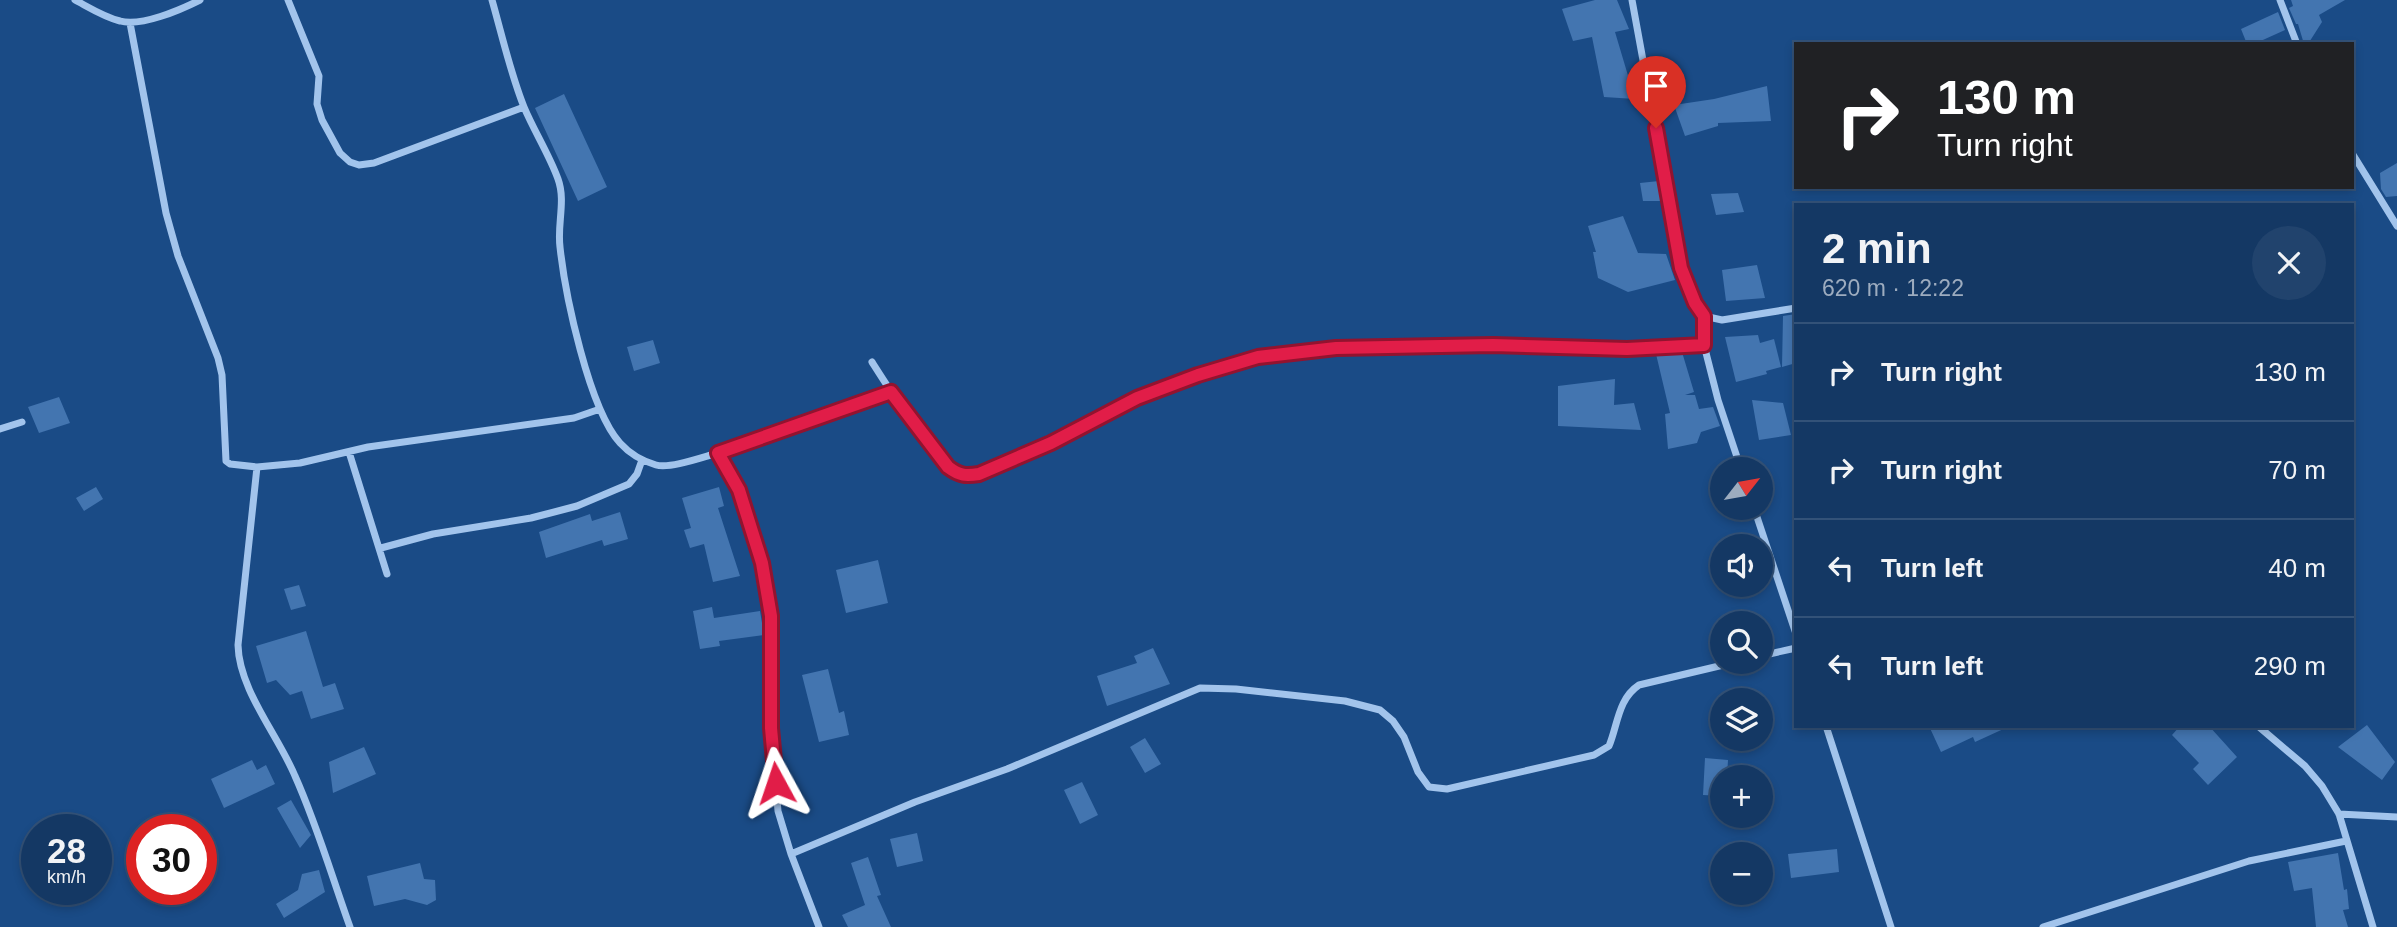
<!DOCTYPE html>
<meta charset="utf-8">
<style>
:root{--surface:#143864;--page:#21436d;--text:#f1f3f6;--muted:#9dacbf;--line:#335278}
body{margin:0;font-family:Arial,sans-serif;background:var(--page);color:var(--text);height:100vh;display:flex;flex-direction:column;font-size:26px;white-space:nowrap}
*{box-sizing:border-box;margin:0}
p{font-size:23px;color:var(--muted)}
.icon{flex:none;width:38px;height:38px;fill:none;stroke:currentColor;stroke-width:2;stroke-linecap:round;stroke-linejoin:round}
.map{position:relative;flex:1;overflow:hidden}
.details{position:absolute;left:1794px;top:203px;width:560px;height:525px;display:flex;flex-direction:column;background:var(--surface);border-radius:0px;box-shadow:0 4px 10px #0003,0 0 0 2px var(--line)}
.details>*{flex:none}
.banner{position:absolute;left:1794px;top:42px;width:560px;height:147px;border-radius:0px;box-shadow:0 4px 10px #0003,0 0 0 2px var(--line);background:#202124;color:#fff;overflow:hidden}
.needle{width:46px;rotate:59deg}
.controls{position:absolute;left:1710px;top:457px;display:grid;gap:14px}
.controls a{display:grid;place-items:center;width:63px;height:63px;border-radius:50%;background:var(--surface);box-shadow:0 4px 10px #0003,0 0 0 2px var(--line);font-size:35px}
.speed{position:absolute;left:21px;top:814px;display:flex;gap:14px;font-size:35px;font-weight:700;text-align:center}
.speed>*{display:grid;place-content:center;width:91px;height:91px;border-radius:50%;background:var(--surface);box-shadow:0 4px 10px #0003,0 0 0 2px var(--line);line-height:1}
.speed small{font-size:18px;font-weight:400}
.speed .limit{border:10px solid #d22;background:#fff;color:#111}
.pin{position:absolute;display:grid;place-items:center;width:60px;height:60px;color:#fff;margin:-72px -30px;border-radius:50% 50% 50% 0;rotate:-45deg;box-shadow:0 0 7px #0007}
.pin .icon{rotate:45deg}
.me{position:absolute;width:77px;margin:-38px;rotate:355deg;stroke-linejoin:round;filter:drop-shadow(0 0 5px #0008)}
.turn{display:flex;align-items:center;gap:24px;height:147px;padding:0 28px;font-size:32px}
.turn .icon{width:91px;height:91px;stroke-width:2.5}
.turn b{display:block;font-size:49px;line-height:60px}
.round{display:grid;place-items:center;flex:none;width:74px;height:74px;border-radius:37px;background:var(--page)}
.headline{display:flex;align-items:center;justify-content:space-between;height:119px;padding:0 28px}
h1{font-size:42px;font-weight:600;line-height:52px}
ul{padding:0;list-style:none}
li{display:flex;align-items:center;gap:21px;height:98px;padding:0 28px;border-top:2px solid var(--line)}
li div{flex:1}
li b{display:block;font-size:26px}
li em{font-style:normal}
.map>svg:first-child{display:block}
.building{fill:#4375b0}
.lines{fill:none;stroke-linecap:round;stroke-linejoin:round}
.minor{stroke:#a2c4ec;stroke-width:7}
.route-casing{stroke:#92132f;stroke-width:18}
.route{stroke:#e11d48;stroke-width:12}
</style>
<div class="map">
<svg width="2397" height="927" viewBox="0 0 2397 927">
<rect width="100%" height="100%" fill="#1a4b86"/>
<path class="building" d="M1595,0h22l12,29 -14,3 20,67 -31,-2 -12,-60 -19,4 -11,-32z
M2291,0h54l-26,15 3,7 -14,22h-4l-6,-20h-2l-7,-16 4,-2z
M2278,12l7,18 -31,14h-7l-6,-15z
M1767,86l4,35 -53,2v3l-33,10 -11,-31 40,-6z
M564,94l43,93 -29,14 -43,-93z
M2397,163v33l-11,1 -5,-8 -1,-16z
M1659,181l4,20h-20l-3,-18z
M1738,193l6,19 -28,3 -5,-21z
M1623,216l15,37 28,1 9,26 -47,12 -30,-14 -5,-26h3l-8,-26z
M1757,265l8,33 -39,3 -4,-31z
M1796,314v49l-14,4 1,-51z
M1758,335l2,8 14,-4 7,28 -15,4 1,3 -31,8 -11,-45z
M653,340l7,23 -26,8 -7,-24z
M1682,352l12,40 -9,3h10l4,14 14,-2 7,19 -19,6 -4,11 -29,6 -3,-35 5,-1 -14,-59z
M1615,379l-1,26 20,-2 7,27 -83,-4v-40z
M59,397l11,26 -31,10 -11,-26z
M1752,400l31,3 8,32 -32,5z
M96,487l7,12 -19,12 -8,-13z
M719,487l5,19 -6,2 22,68 -27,6 -9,-38 -14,4 -6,-18 7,-2 -9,-30z
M620,512l8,27 -24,7 -2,-6 -56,18 -7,-26 51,-18 2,7z
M878,560l10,43 -42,10 -10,-43z
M299,585l7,21 -15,4 -7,-21z
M712,607l2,11 46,-7 4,24 -45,6 1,5 -20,3 -7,-38z
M306,631l17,56 12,-4 9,26 -33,10 -9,-28 -12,4 -14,-15 -9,3 -11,-37z
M1153,648l17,36 -63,22 -10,-30 40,-13 -3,-7z
M828,669l11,44 5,-2 5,24 -30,7 -17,-67z
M2367,725l28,37 -13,18 -44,-33z
M1929,726h81l-35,16 -2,-5 -32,15z
M2180,726h29l28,31 -29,28 -15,-16 6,-6 -27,-28z
M1145,738l16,26 -16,9 -15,-26z
M364,747l12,27 -43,19 -4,-31z
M1705,758l23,2 -1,17h-5v19l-19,-1z
M252,760l5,10 9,-5 9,19 -51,24 -13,-29z
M1082,782l16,33 -18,9 -16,-34z
M291,800l20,35 -11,13 -23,-40z
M917,833l6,28 -26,6 -7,-28z
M1837,849l2,23 -48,6 -3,-24z
M2338,853l6,37 3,-1 2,20 -6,1 5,17h-32l-4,-39 -18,3 -6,-29z
M868,857l13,38 -4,1 14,31h-43l-6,-12 23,-10 -14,-42z
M420,863l4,16 11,1 1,20 -9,5 -22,-6 -31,7 -7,-30z
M319,870l6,22 -41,26 -8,-14 22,-14 4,-16z"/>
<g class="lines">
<path class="minor" d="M75,0c15,8 29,17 45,21 21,6 60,-11 80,-21
M288,0l31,76 -2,28 5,16 18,33 10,9 9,3 15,-2 150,-56
M492,0c10,35 18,72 32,107 10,24 25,47 34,72 8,22 -1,45 2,68 5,47 29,162 60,196 10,11 22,18 36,22 14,4 47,-8 62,-12l21,37 23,73 8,53 1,112 7,83 13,43 28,73
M1632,0l49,268 14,35 9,13 18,4 74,-12
M2280,0l17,44
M130,23l36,190 12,43 40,102 4,17 4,86 4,3 27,3 43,-4 68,-16 206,-29 26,-9
M2352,153l45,73
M1704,345l14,55 23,69
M872,362c14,22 65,103 86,113 7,3 14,0 21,-1l72,-31 86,-44 61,-24 61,-18 77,-9 157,-3 134,4 77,-4v-29
M0,429l22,-7
M349,452l38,122
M718,453l173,-61
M257,467l-19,178c1,45 40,90 57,131 22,49 37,101 55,151
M1754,508l42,126
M381,548l52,-14 98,-16 46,-12 52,-22 8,-10 5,-14
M1760,656l36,-8
M1826,726l65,201
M2258,726l47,40 17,20 17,28 34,113
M2339,814l58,3
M791,854l124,-52 92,-33 193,-81 36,1 109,12 35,9 13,11 11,16 14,35 11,15 18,2 147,-34 15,-9c9,-22 9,-47 30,-61l97,-23
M2043,927l206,-66 97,-20"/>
</g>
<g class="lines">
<g class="route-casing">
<path id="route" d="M776,783l-5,-55v-112l-9,-53 -23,-73 -21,-37 173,-61 57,75c12,9 18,9 31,7l72,-31 86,-45 61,-23 60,-18 78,-9 157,-3 134,4 77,-4v-29l-9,-13 -14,-35 -25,-140"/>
</g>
<use href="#route" class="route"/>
</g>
</svg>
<div class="controls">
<a><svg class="needle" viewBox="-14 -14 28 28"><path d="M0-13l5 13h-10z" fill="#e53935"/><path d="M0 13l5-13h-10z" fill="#9dacbf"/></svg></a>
<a><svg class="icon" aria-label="sound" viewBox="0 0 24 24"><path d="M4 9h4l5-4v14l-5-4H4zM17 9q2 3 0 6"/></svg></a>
<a><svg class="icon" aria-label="search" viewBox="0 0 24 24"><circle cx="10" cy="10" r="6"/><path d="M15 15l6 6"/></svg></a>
<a><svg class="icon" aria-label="layers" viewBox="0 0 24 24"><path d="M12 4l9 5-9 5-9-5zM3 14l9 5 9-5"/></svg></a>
<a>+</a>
<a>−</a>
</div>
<div class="speed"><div>28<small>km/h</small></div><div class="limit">30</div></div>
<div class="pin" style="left:1656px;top:128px;background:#d93025"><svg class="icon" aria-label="arrive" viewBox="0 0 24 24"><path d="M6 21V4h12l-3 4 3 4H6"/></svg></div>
<svg class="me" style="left:776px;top:783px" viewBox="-20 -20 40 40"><path d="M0-17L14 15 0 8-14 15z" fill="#e11d48" stroke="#fff" stroke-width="4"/></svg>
<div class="banner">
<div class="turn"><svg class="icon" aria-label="right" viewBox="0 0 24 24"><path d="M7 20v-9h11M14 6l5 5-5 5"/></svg><div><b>130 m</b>Turn right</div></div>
</div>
<section class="details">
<div class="headline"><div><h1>2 min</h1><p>620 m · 12:22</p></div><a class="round"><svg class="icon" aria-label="close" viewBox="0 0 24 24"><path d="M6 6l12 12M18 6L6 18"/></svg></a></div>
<ul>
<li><svg class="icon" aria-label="right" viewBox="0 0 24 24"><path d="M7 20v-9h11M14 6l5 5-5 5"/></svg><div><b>Turn right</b></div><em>130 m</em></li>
<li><svg class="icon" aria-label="right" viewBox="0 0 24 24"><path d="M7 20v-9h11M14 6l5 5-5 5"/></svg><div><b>Turn right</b></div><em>70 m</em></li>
<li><svg class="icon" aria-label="left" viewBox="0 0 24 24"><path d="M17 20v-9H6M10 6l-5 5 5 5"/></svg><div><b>Turn left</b></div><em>40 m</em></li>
<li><svg class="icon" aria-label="left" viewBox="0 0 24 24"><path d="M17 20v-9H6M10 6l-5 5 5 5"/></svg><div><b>Turn left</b></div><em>290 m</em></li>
</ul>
</section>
</div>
